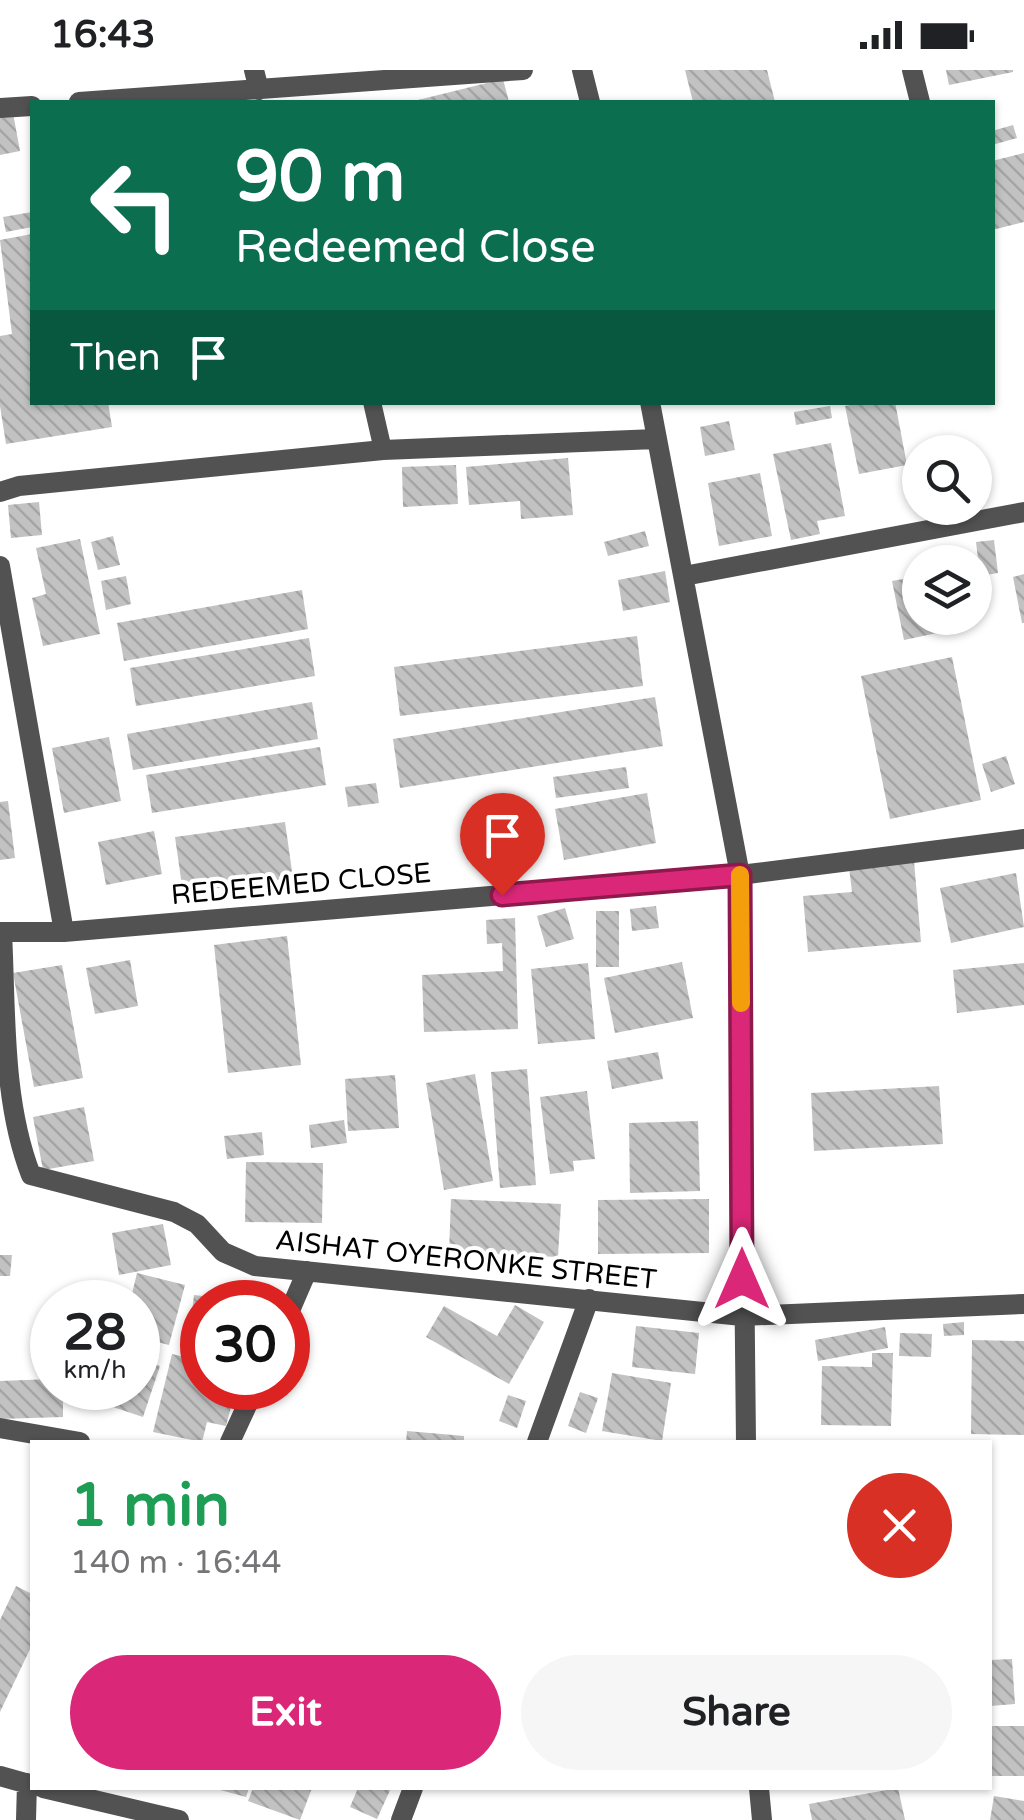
<!DOCTYPE html>
<meta charset="utf-8">
<style>
:root{--surface:#fff;--page:#f6f6f6;--text:#202124;--muted:#757577;--accent:#db2777}
body{margin:0;font-family:"Varela Round",sans-serif;background:var(--page);color:var(--text);height:100vh;display:flex;flex-direction:column;font-size:38px;white-space:nowrap}
*{box-sizing:border-box;margin:0}
p{font-size:32px;color:var(--muted)}
.icon{flex:none;width:55px;height:55px;fill:none;stroke:currentColor;stroke-width:2;stroke-linecap:round;stroke-linejoin:round}
.map{position:relative;flex:1;overflow:hidden}
.sheet{position:absolute;left:30px;top:1370px;width:962px;height:350px;display:flex;flex-direction:column;background:var(--surface);border-radius:0px;box-shadow:0 2px 8px #0004}
.sheet>*{flex:none}
.guide{position:absolute;left:30px;top:30px;width:965px;height:305px;border-radius:0px;box-shadow:0 2px 8px #0004;background:#0b6e4f;color:#fff;overflow:hidden}
.buttons{position:absolute;left:902px;top:365px;display:grid;gap:20px}
.buttons a{display:grid;place-items:center;width:90px;height:90px;border-radius:50%;background:var(--surface);box-shadow:0 2px 8px #0004;font-size:50px}
.speed{position:absolute;left:30px;top:1210px;display:flex;gap:20px;font-size:50px;font-weight:700;text-align:center}
.speed>*{display:grid;place-content:center;width:130px;height:130px;border-radius:50%;background:var(--surface);box-shadow:0 2px 8px #0004;line-height:1}
.speed small{font-size:25px;font-weight:400}
.speed .limit{border:15px solid #d22;background:#fff;color:#111}
.pin{position:absolute;display:grid;place-items:center;width:85px;height:85px;color:#fff;margin:-102px -42px;border-radius:50% 50% 50% 0;rotate:-45deg;box-shadow:0 0 10px #0007}
.pin .icon{rotate:45deg}
.me{position:absolute;width:110px;margin:-55px;rotate:0deg;stroke-linejoin:round;filter:drop-shadow(0 0 8px #0008)}
.turn{display:flex;align-items:center;gap:35px;height:210px;padding:0 40px;font-size:45px}
.turn .icon{width:130px;height:130px;stroke-width:2.5}
.turn b{display:block;font-size:70px;line-height:85px}
.then{display:flex;align-items:center;height:95px;padding:0 40px;background:#0003;gap:20px;font-size:38px}
.round{display:grid;place-items:center;flex:none;width:105px;height:105px;border-radius:52px;background:var(--page)}
.headline{display:flex;align-items:center;justify-content:space-between;height:170px;padding:0 40px}
h1{font-size:60px;font-weight:800;line-height:75px;color:#1e9e55}
.primary-button{display:flex;gap:20px;margin-top:auto;padding:20px 40px}
.primary-button a{flex:1;height:115px;border-radius:60px;background:var(--accent);color:#fff;font-size:40px;font-weight:800;line-height:115px;text-align:center}
.primary-button a+a{background:var(--page);color:var(--text)}
.status{display:flex;justify-content:space-between;align-items:center;height:70px;padding:0 50px;background:var(--surface);direction:ltr}
.status svg{height:28px;fill:currentColor}
.map>svg:first-child{display:block}
.building{fill:url(#building-back-hatch)}
.lines{fill:none;stroke-linecap:round;stroke-linejoin:round}
.lane{stroke:#525252;stroke-width:18}
.street{stroke:#525252;stroke-width:20}
.route-casing{stroke:#8e194d;stroke-width:25}
.route{stroke:#db2777;stroke-width:18}
.slow{stroke:#f59e0b;stroke-width:18}
.labels{text-anchor:middle;dominant-baseline:central;stroke-width:8;stroke-linejoin:round;paint-order:stroke}
.street-label{font-size:28px;fill:#000;stroke:#fff}
</style>
<div class="status"><b>16:43</b><svg viewBox="0 0 49 12"><path d="M0 12V9h3v3zM5 12V6h3v6zM10 12V3h3v9zM15 12V0h3v12zM26 1h20v11H26zM47 4h2v5h-2z"/></svg></div>
<div class="map">
<svg width="1024" height="1750" viewBox="0 0 1024 1750">
<defs>
<pattern id="building-back-hatch" width="6" height="6" patternUnits="userSpaceOnUse" patternTransform="scale(2.5)"><rect width="6" height="6" fill="#c2c2c2"/><path d="M-1 5l2 2M0 0l6 6M5-1l2 2" fill="none" stroke="#a5a5a5"/></pattern>
</defs>
<rect width="100%" height="100%" fill="#fff"/>
<path class="building" d="M685,0h82l8,32h-82z
M946,0h67v2l-64,13z
M503,9l6,23h-95v-1z
M13,43l7,38 -20,4v-39z
M1013,55l4,13 -25,7v-14z
M1024,83v69l-32,8v-69z
M32,142v15l-26,5 -3,-15z
M32,164v168h76l4,25 -106,17 -6,-38v-70l12,-2 -12,-94z
M864,332h31l12,63 -48,9 -14,-68z
M830,336l2,12 -36,7 -2,-13z
M729,351l6,29 -30,6 -5,-29z
M831,373l14,73 -28,5 3,13 -29,6 -18,-86z
M568,388l5,57 -52,4 -1,-18 -51,4 -3,-38z
M456,395l2,39 -55,3 -1,-40z
M760,403l12,63 -53,10 -11,-63z
M39,432l3,33 -31,3 -3,-33z
M645,461l4,15 -41,10 -4,-14z
M113,466l7,29 -22,5 -7,-28z
M80,469l20,95 -57,12 -11,-48 14,-4 -10,-46z
M994,470l4,33 -18,3 -4,-34z
M665,501l5,31 -47,9 -5,-31z
M1024,504v49h-2l-9,-46z
M126,506l5,28 -25,6 -5,-29z
M920,506v42h34l2,11 -52,11 -12,-59z
M302,520l6,39 -184,32 -7,-38z
M637,566l6,50 -243,30 -6,-49z
M309,568l6,38 -179,30 -6,-38z
M952,587l29,143 -91,19 -29,-143z
M655,627l8,49 -263,42 -7,-49z
M312,632l6,37 -185,31 -6,-36z
M109,667l12,64 -57,12 -12,-65z
M320,677l6,38 -174,28 -6,-38z
M1006,686l9,28 -24,8 -9,-28z
M626,697l3,21 -73,10 -3,-21z
M376,713l3,20 -31,4 -3,-20z
M647,723l9,50 -92,17 -9,-51z
M8,731l7,57 -15,2v-58z
M285,752l8,56 -110,15 -8,-56z
M154,761l8,43 -56,11 -8,-43z
M914,791l7,81 -113,10 -5,-56 49,-4 -3,-25z
M1016,803l8,54 -73,16 -11,-55z
M656,836l3,22 -27,3 -2,-22z
M565,838l9,31 -28,8 -9,-31z
M596,841h23v56h-23z
M515,848l3,111 -94,3 -2,-57 81,-4 -1,-28 -15,1 -1,-24z
M287,866l14,129 -73,8 -14,-128z
M130,890l8,46 -43,8 -9,-46z
M682,892l11,56 -78,15 -11,-55z
M588,893l7,76 -57,5 -7,-75z
M1024,893v42l-67,8 -4,-43z
M62,895l21,113 -49,9 -21,-114z
M658,982l5,27 -51,10 -5,-28z
M527,999l9,116 -36,3 -9,-116z
M475,1004l18,107 -49,9 -18,-107z
M395,1005l4,53 -51,3 -3,-52z
M939,1016l4,58 -129,7 -3,-58z
M587,1021l8,68 -22,2 1,10 -24,3 -10,-77z
M84,1037l10,54 -51,9 -10,-53z
M344,1050l3,23 -36,5 -2,-23z
M698,1051l2,70 -70,2 -1,-70z
M262,1062l2,23 -37,4 -3,-23z
M246,1092l77,1 -1,60 -77,-1z
M451,1129l110,5 -3,53 -109,-5z
M709,1129v54l-111,1v-54z
M163,1154l8,41 -52,10 -7,-42z
M0,1185h12l-2,21h-10z
M137,1203l48,12 -16,60 -31,-8v-35h-8z
M194,1225l43,5 -35,2v47l-14,-2z
M515,1235l29,17 -35,62 -83,-47 18,-31 53,30z
M964,1252v13l-20,1 -1,-12z
M636,1256l63,7 -4,41 -63,-7z
M885,1257l3,21 -70,13 -3,-21z
M900,1263l32,1 -1,23 -32,-1z
M972,1270l52,1v94l-53,-1z
M872,1283h21l-2,73 -70,-1 1,-59 50,1z
M172,1284l30,7v27h34l-10,38 -19,-4 -5,20 -49,-10z
M138,1288l22,8 -17,51 -63,-21 3,-8h55z
M612,1303l59,10 -9,58 -60,-10z
M52,1309v9h11v29l-63,2v-38z
M580,1322l18,6 -12,35 -18,-7z
M508,1325l18,6 -9,27 -18,-7z
M407,1361l57,5v6h-58z
M16,1516l16,8v51l-32,67v-92z
M1012,1589l3,45 -25,2v-46z
M990,1656h34v50h-34z
M213,1718h36l-3,9z
M253,1718h59l-12,32 -52,-19z
M358,1718h33l-14,31 -27,-12z
M898,1718l7,32h-93l-3,-16z
M994,1726l30,5v19h-34z"/>
<g class="lines">
<path class="lane" d="M372,332l11,48"/>
<path class="street" d="M254,0l5,20
M582,0l8,32
M912,0l8,32
M79,32l444,-32
M0,38l32,-2
M650,332l90,473 6,567
M0,422l19,-6 364,-36 273,-11
M0,496l64,366
M684,506l340,-64
M0,862h64l676,-57 284,-36
M2,862c4,79 0,169 29,243l143,37 23,12 26,28 32,14 487,50 282,-12
M288,1245l19,-44
M0,1358l80,14
M230,1372l25,-54
M537,1372l52,-143
M0,1706l32,9
M43,1718l136,32
M759,1718l3,32
M26,1750l1,-37
M401,1750l12,-32"/>
</g>
<g class="lines">
<g class="route-casing">
<path id="route" d="M502,825l238,-20 2,404"/>
</g>
<use href="#route" class="route"/>
<path class="slow" d="M740,805l1,128"/>
</g>
<g class="labels">
<g class="street-label">
<text transform="translate(301 814) rotate(-5)">REDEEMED CLOSE</text>
<text transform="translate(466 1190) rotate(6)">AISHAT OYERONKE STREET</text>
</g>
</g>
</svg>
<div class="buttons">
<a><svg class="icon" aria-label="search" viewBox="0 0 24 24"><circle cx="10" cy="10" r="6"/><path d="M15 15l6 6"/></svg></a>
<a><svg class="icon" aria-label="layers" viewBox="0 0 24 24"><path d="M12 4l9 5-9 5-9-5zM3 14l9 5 9-5"/></svg></a>
</div>
<div class="speed"><div>28<small>km/h</small></div><div class="limit">30</div></div>
<div class="pin" style="left:502px;top:825px;background:#d93025"><svg class="icon" aria-label="arrive" viewBox="0 0 24 24"><path d="M6 21V4h12l-3 4 3 4H6"/></svg></div>
<svg class="me" style="left:742px;top:1209px" viewBox="-20 -20 40 40"><path d="M0-17L14 15 0 8-14 15z" fill="#db2777" stroke="#fff" stroke-width="4"/></svg>
<div class="guide">
<div class="turn"><svg class="icon" aria-label="left" viewBox="0 0 24 24"><path d="M17 20v-9H6M10 6l-5 5 5 5"/></svg><div><b>90 m</b>Redeemed Close</div></div>
<div class="then">Then<svg class="icon" aria-label="arrive" viewBox="0 0 24 24"><path d="M6 21V4h12l-3 4 3 4H6"/></svg></div>
</div>
<section class="sheet">
<div class="headline"><div><h1>1 min</h1><p>140 m · 16:44</p></div><a class="round" style="background:#d93025;color:#fff"><svg class="icon" aria-label="close" viewBox="0 0 24 24"><path d="M6 6l12 12M18 6L6 18"/></svg></a></div>
<div class="primary-button"><a>Exit</a><a>Share</a></div>
</section>
</div>
